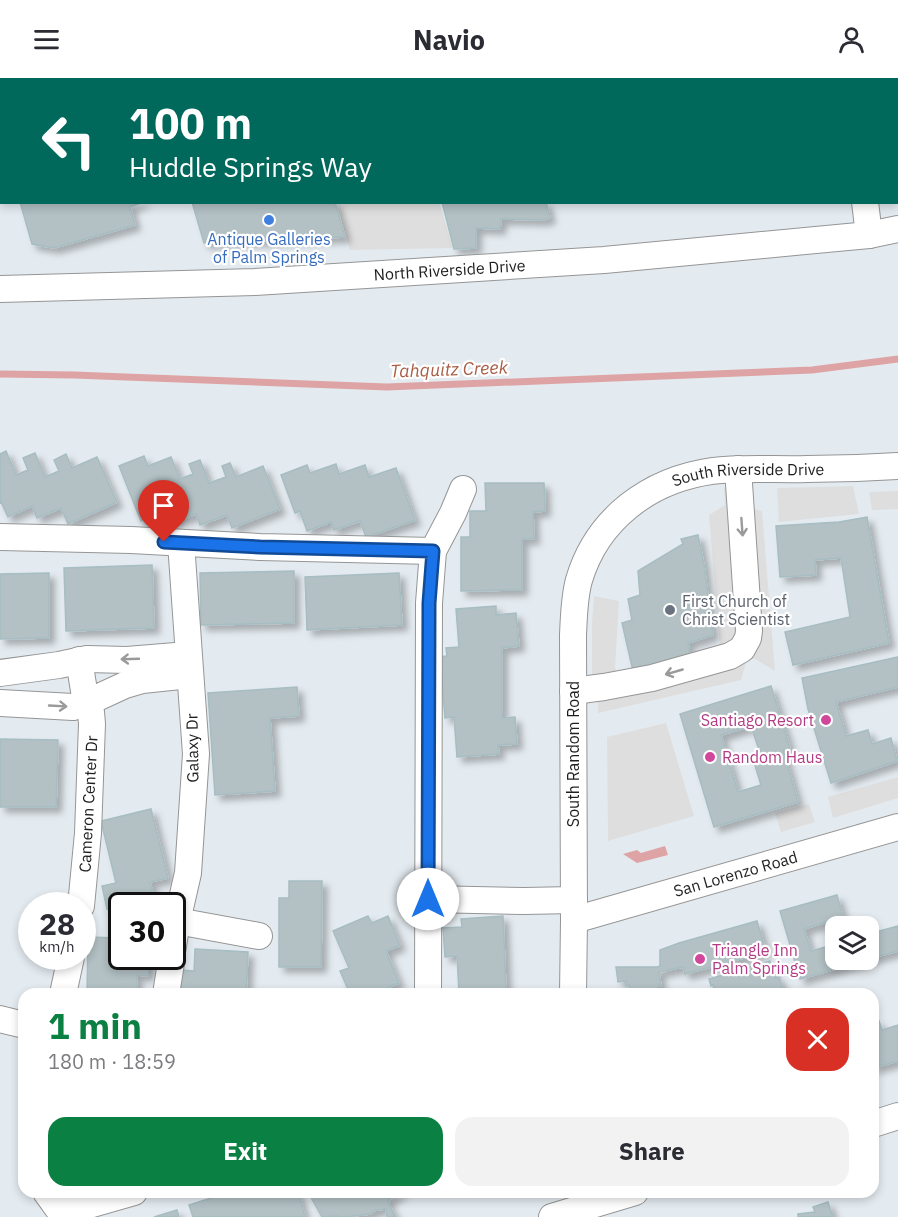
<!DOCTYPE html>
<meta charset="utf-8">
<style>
:root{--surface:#fff;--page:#f2f2f3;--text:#2b2b33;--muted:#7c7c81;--accent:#0b8043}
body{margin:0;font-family:"IBM Plex Sans",sans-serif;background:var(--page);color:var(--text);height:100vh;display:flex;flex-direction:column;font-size:22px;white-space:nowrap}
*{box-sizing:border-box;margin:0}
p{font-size:20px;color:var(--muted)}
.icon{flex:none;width:33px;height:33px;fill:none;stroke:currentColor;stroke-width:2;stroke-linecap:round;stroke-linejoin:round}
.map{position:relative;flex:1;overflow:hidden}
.drawer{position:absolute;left:18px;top:910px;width:861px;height:210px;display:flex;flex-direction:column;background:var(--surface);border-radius:18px;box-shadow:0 3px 9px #0003}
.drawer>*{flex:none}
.hud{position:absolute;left:0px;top:0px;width:898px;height:126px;box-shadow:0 3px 9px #0003;background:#00695c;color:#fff;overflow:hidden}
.fabs{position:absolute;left:825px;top:838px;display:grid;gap:12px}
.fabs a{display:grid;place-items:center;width:54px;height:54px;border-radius:12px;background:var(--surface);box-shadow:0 3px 9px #0003;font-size:30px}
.speed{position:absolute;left:18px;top:814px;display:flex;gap:12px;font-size:30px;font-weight:700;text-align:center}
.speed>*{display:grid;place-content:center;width:78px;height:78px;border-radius:50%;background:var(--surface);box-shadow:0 3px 9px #0003;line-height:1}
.speed small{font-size:15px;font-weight:400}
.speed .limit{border:3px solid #111;border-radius:9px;background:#fff;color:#111}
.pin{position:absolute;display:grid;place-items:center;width:51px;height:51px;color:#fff;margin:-62px -26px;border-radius:50% 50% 50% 0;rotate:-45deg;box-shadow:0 0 6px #0007}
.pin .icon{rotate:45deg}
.me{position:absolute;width:66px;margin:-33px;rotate:0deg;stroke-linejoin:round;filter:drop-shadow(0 0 4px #0008)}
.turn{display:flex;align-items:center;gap:21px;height:126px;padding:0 30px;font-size:27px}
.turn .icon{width:78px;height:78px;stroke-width:2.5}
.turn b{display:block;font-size:42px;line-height:51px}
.round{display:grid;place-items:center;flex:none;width:63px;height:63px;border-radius:18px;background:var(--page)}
.head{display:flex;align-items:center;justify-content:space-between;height:102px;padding:0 30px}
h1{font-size:36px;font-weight:800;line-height:45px;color:var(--accent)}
.primary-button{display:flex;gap:12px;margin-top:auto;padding:12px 30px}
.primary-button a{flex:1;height:69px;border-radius:18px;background:var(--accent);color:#fff;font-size:24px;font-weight:800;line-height:69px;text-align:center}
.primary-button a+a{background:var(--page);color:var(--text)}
header{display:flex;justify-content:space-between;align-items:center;height:78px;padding:0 30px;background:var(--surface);font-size:27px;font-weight:800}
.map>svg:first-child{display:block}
.parking{fill:#dedede}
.water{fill:#dea4a5}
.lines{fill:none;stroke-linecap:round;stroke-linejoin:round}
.stream{stroke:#dea4a5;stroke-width:7}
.building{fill:#b3c1c4;stroke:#a6bdc2;stroke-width:1.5;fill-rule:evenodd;filter:url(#shadow)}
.minor-casing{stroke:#959595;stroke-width:28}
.minor{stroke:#fff;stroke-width:26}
.oneway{stroke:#9a9a9a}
.route-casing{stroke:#114b97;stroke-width:15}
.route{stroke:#1a73e8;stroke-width:10}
.shop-dot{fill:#3f7fe0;stroke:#fff;stroke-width:2}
.worship-dot{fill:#6b7280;stroke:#fff;stroke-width:2}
.hotel-dot{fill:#d1479c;stroke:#fff;stroke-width:2}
.labels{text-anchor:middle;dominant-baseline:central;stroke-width:4.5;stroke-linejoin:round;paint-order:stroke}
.shop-label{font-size:16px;fill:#366cbe;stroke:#fff}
.street-label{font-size:16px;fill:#1e1e1e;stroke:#fff}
.worship-label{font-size:16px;fill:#5b616d;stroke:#fff;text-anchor:start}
.hotel-label{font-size:16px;fill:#b23c85;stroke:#fff;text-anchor:start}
.water-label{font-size:18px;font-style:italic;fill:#a95e45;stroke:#fff}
</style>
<header><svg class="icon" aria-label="menu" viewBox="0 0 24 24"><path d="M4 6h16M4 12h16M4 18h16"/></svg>Navio<svg class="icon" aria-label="person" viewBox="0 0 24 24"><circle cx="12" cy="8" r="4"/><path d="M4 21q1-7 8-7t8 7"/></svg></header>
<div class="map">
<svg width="898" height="1139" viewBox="0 0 898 1139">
<defs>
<filter id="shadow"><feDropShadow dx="5.5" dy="5.5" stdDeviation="3" flood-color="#0004"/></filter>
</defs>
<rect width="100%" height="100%" fill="#e4ebf0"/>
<path class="parking" d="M336,125h103l14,45 -103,2z
M853,408l6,28 -80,8 -2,-34z
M724,410h21l2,19 15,4 13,160 -20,-12h-4l-4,2 -2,5 -4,14 -143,33 -1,-33 -5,-6v-52l2,-26 25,5 -4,67 4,7 101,-27 -11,-133 16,-10z
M898,413v18l-26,1 -3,-18z
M666,645l28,93 -86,25 -1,-104z
M898,699v21l-65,20 -5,-21z
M809,726l6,18 -34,10 -6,-19z"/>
<path class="water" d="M665,768l3,9 -31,8 -14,-9 14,-4 4,3z"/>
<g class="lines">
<path class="stream" d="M0,296l74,1 313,12 425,-17 86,-11"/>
</g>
<path class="building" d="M0,0h36l1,2h-35v81l-2,1z
M66,0h43l-5,2h-38z
M203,0h81v2h-80z
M297,0h80v2h-79z
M409,0h43l-42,2z
M20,124h124l-14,5 5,18 -81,23 -22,-4z
M192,124h143l10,35 -141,6z
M442,124h104l4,16 -7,2 -42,-1 -1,10 -24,-1v20l-22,1z
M6,373l10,24 12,-5 -5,-12 12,-5 10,24 14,-6 -5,-11 12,-6 6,14 25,-11 20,45 -49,22 -7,-16 -24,10 -5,-12 -24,11 -7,-15 -1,1v-49z
M144,378l4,10 23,-9 9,22 13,-5 -4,-10 11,-4 9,23 17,-6 -4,-11 8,-3 6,14 27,-11 17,43 -48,19 -5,-13 -27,10 -4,-11 -24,9 -5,-13 -26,11 -22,-55z
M336,386l3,10 26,-9 4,12 27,-9 19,52 -49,17 -6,-16 -26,9 -3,-8 -24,9 -7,-20 -5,2 -14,-38 26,-10 3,8z
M485,405h59l1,28 -12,1 1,27h-12v51l-61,1v-54h9v-26h16z
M867,439l22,126 -96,22 -8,-33 65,-15 -9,-59 -26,2 1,15 -36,2 -4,-51 63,-4z
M698,457l6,30 9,70 -25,8 2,14 -57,14 -11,-48 10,-3 -4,-21 12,-4 -2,-24 45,-27 -2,-5z
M152,487l2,63 -88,3 -2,-63z
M294,493v52l-93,2 -1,-52z
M49,495v65l-49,1v-65z
M399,495l3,52 -95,5 -2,-53z
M496,528v9l20,-2 3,33 -17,2v70l13,-1 2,27 -19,1 1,9 -42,3 -3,-40 -9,1 -5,-61 7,-1 -1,-8 13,-1 -3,-38z
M898,579v30l-62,15 10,34 22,-6 4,14 19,-6 6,23 -66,22 -23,-74 -6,-31z
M771,608l19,62 -7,2 15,52 -84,25 -34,-113zM751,648l10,30 -8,3 8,26 -23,7 -17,-57z
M297,609l2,29 -29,2 5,73 -60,4 -7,-102z
M0,661l58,1 -2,67h-56z
M151,731l17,69 -18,4 4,15 -47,12 -5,-23 14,-3 -15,-62z
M289,803h33l-1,86h-42v-69h10z
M837,817l6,22 -39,12 7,22 25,-7v16h31l-67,19 -20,-68z
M368,838l4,7 16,-7 12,29 -14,6 13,32 -12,5 3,6h-40l-10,-23 9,-3 -16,-37z
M503,838l3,76h-3v2h-56l12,-1 -2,-37 -12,1 -2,-29 19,-1 -1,-8z
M757,843l9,31 -81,22 -2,-7 -24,5 2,14h-3l1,8h-35v-1l6,-1 -1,-7 -3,1v-5l-8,1 -2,-15h41l3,-1v-16l19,-7z
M898,848v25l-30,8v-25z
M88,859l28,1 -1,14 7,1v4h27l-1,19 -11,-1 -1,19h-49z
M195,871l53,3 -2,42h-65l1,-24 12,1z
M770,883l5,17 4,-1 5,16 -69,1 -2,-9 -2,1 -2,-7z
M879,943l3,9 16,-5v36l-25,7v-45z
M230,1114h68l7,25h-112l-4,-12z
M308,1114h94l-14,8 1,5 7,12h-9l-1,-8 -10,1 -6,4 -25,3h-10l3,-1 -16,1z
M828,1124l5,15h-35v-3l17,-2 -2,-5z
M177,1132l2,7h-25z"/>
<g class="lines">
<g class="minor-casing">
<g id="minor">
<path d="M159,0l1,2"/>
<path d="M830,0l1,2"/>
<path d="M633,2l7,-2"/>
<path d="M865,124l4,33"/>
<path id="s1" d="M0,211l255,-7 349,-22 265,-25 29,-6"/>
<path d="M0,459l131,3 129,7 173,4"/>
<path d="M79,582l7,43 5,9 1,12 -4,109 -7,73"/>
<path d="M0,595l59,-8 28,-6 40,1 61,-5"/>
<path d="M573,613l31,-4 48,-9 78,-22 12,-7 6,-11 1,-7 -11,-162"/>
<path d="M0,625l73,4 13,-4 39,-18 17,-5 48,-5"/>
<path d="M428,821l96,2 50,-1"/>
<path id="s2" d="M574,842l324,-93"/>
<path d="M177,843l82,15"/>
<path d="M172,874l5,-31 11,-48 8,-119 -15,-211"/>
<path d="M63,916l8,-37"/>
<path d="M166,916l6,-37"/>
<path d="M428,916l1,-391 4,-52 20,-38 10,-24"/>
<path id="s3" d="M573,916l1,-74 -1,-285c1,-19 1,-37 6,-55 18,-61 70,-100 133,-109 31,-4 63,-1 95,-2 30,0 61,-1 91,-3"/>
<path d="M0,941l24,6"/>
<path d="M873,1046l25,-8"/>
<path d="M46,1114l18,25"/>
<path d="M61,1135l73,-21"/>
<path d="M552,1139l83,-25"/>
</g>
</g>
<use href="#minor" class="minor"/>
</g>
<defs><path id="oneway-shaft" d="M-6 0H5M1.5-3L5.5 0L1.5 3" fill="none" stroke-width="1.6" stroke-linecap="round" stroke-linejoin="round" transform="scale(1.5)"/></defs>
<g class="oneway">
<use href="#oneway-shaft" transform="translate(742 449) rotate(86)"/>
<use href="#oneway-shaft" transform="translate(130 581) rotate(178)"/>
<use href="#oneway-shaft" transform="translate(674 594) rotate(164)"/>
<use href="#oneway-shaft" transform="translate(58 628) rotate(3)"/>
</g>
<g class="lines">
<g class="route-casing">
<path id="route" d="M164,464l96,5 173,4 -4,52 -1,296"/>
</g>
<use href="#route" class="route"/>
</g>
<circle class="shop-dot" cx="269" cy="142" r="6"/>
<circle class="worship-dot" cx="670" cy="532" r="6"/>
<g class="hotel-dot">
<circle cx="826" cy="642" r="6"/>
<circle cx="710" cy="679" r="6"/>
<circle cx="700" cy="881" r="6"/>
</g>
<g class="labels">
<g class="shop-label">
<text x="269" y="161">Antique Galleries<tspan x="269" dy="18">of Palm Springs</tspan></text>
</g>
<g class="street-label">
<text stroke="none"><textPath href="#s1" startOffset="450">North Riverside Drive</textPath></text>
<text stroke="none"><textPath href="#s3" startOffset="632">South Riverside Drive</textPath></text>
<text transform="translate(192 670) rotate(-91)">Galaxy Dr</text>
<text transform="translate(573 676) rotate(-90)">South Random Road</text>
<text transform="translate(88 726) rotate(-87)">Cameron Center Dr</text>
<text stroke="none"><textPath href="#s2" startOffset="168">San Lorenzo Road</textPath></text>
</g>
<g class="worship-label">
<text x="682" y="523">First Church of<tspan x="682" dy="18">Christ Scientist</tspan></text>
</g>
<g class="hotel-label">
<text x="814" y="642" text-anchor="end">Santiago Resort</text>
<text x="722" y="679">Random Haus</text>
<text x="712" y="872">Triangle Inn<tspan x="712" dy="18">Palm Springs</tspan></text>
</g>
<g class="water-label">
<text transform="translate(449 291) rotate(-2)">Tahquitz Creek</text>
</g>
</g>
</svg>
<div class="fabs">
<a><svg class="icon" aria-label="layers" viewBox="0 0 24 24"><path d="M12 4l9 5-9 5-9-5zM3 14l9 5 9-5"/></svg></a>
</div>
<div class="speed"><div>28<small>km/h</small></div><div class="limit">30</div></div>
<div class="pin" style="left:164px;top:464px;background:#d93025"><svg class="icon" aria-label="arrive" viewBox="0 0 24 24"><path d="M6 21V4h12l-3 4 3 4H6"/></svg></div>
<svg class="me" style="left:428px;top:821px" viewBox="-20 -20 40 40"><circle r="19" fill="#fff"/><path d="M0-13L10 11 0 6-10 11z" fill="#1a73e8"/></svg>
<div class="hud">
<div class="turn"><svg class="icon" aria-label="left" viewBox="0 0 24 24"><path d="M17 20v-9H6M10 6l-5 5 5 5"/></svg><div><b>100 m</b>Huddle Springs Way</div></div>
</div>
<section class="drawer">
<div class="head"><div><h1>1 min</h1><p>180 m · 18:59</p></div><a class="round" style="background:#d93025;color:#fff"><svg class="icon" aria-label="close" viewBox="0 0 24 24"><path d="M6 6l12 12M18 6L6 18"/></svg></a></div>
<div class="primary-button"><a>Exit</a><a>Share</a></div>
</section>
</div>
